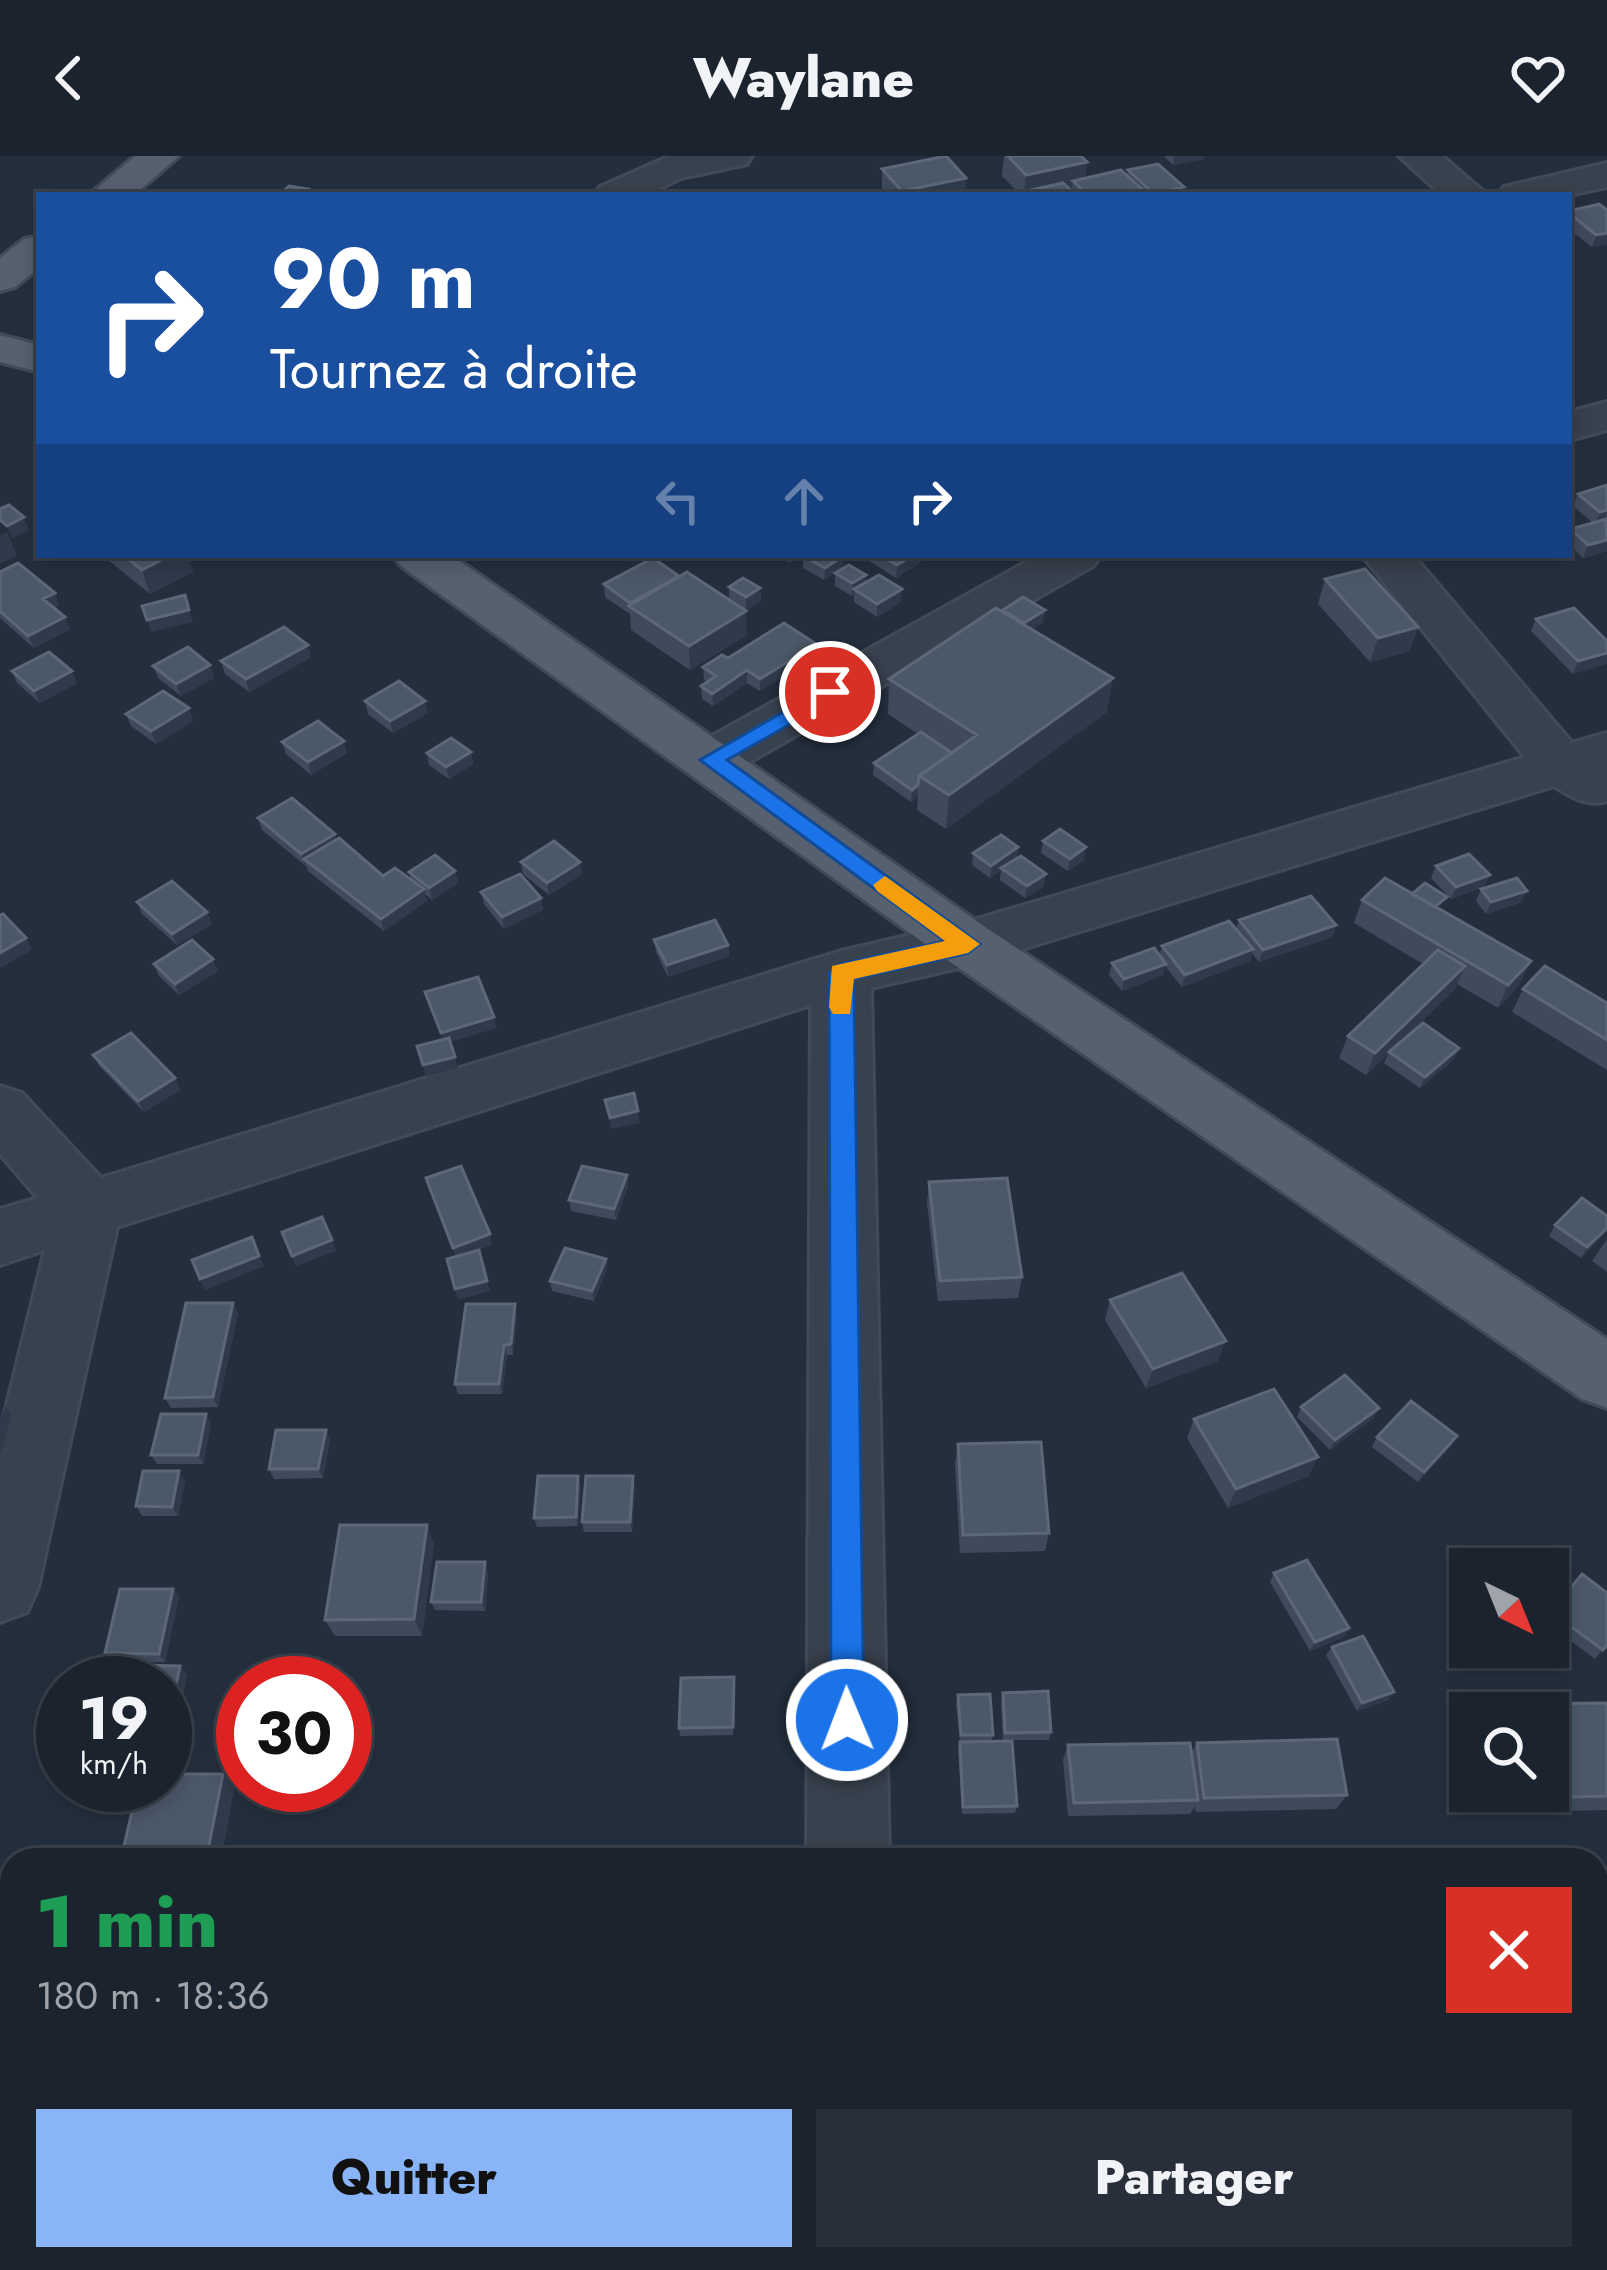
<!DOCTYPE html>
<html lang="fr">
<meta charset="utf-8">
<style>
:root{--surface:#1b232e;--page:#282f3a;--text:#f1f3f6;--muted:#a0a4aa;--line:#39404a;--accent:#8ab4f8}
body{margin:0;font-family:Jost,sans-serif;background:var(--page);color:var(--text);height:100vh;display:flex;flex-direction:column;font-size:45px;white-space:nowrap}
*{box-sizing:border-box;margin:0}
p{font-size:39px;color:var(--muted)}
.icon{flex:none;width:66px;height:66px;fill:none;stroke:currentColor;stroke-width:2;stroke-linecap:round;stroke-linejoin:round}
.map{position:relative;flex:1;overflow:hidden}
.side{position:absolute;left:0px;top:1692px;width:1608px;height:423px;display:flex;flex-direction:column;background:var(--surface);border-radius:36px 36px 0 0;box-shadow:0 6px 18px #0003,0 0 0 3px var(--line)}
.side>*{flex:none}
.top-card{position:absolute;left:36px;top:36px;width:1536px;height:366px;border-radius:0px;box-shadow:0 6px 18px #0003,0 0 0 3px var(--line);background:#1a4fa0;color:#fff;overflow:hidden}
.needle{width:78px;rotate:137deg}
.buttons{position:absolute;left:1449px;top:1392px;display:grid;gap:24px}
.buttons a{display:grid;place-items:center;width:120px;height:120px;border-radius:0px;background:var(--surface);box-shadow:0 6px 18px #0003,0 0 0 3px var(--line);font-size:60px}
.speed{position:absolute;left:36px;top:1500px;display:flex;gap:24px;font-size:60px;font-weight:700;text-align:center}
.speed>*{display:grid;place-content:center;width:156px;height:156px;border-radius:50%;background:var(--surface);box-shadow:0 6px 18px #0003,0 0 0 3px var(--line);line-height:1}
.speed small{font-size:30px;font-weight:400}
.speed .limit{border:18px solid #d22;background:#fff;color:#111}
.pin{position:absolute;display:grid;place-items:center;width:102px;height:102px;color:#fff;margin:-51px;border:6px solid #fff;border-radius:50%;box-shadow:0 3px 12px #0007}
.me{position:absolute;width:132px;margin:-66px;rotate:359deg;stroke-linejoin:round;filter:drop-shadow(0 0 9px #0008)}
.turn{display:flex;align-items:center;gap:42px;height:252px;padding:0 36px;font-size:54px}
.turn .icon{width:156px;height:156px;stroke-width:2.5}
.turn b{display:block;font-size:84px;line-height:102px}
.lanes{display:flex;align-items:center;height:114px;padding:0 36px;background:#0003;justify-content:center;gap:60px;direction:ltr}
.lanes .off{opacity:.35}
.round{display:grid;place-items:center;flex:none;width:126px;height:126px;border-radius:0px;background:var(--page)}
.overview{display:flex;align-items:center;justify-content:space-between;height:204px;padding:0 36px}
h1{font-size:72px;font-weight:800;line-height:90px;color:#1e9e55}
.action{display:flex;gap:24px;margin-top:auto;padding:24px 36px}
.action a{flex:1;height:138px;border-radius:0px;background:var(--accent);color:#111;font-size:48px;font-weight:800;line-height:138px;text-align:center}
.action a+a{background:var(--page);color:var(--text)}
header{display:flex;justify-content:space-between;align-items:center;height:156px;padding:0 36px;background:var(--surface);font-size:54px;font-weight:800}
.map>svg:first-child{display:block}
.lines{fill:none;stroke-linecap:round;stroke-linejoin:round}
.minor-casing{stroke:#414a57;stroke-width:6}
.major-casing{stroke:#414a57;stroke-width:6}
.minor{fill:#38414e;fill-rule:evenodd}
.major{fill:#56606e;fill-rule:evenodd}
.wall{fill:#3f4b5c}
.shaded-wall{fill:#2f3b4b}
.building{fill:#4b5868;stroke:#5c6777;stroke-width:3}
.route{fill:#1a73e8;stroke:#114b97;stroke-width:3}
.slow{fill:#f59e0b}
</style>
<header><svg class="icon" aria-label="back" viewBox="0 0 24 24"><path d="M15 5l-7 7 7 7"/></svg>Waylane<svg class="icon" aria-label="heart" viewBox="0 0 24 24"><path d="M12 20l-8-8c-3-5 5-10 8-4 3-6 11-1 8 4z"/></svg></header>
<div class="map">
<svg width="1607" height="2114" viewBox="0 0 1607 2114">
<rect width="100%" height="100%" fill="#242f3e"/>
<g class="lines">
<g class="minor-casing">
<path id="minor" d="M670,0h82l-5,8 -66,14 -35,17h-52l6,-8z
M1399,0h43l45,39h-45z
M1607,7v24l-38,8h-71l6,-8z
M1607,246v28l-38,10v-28z
M1039,399h62l-8,11 -363,207 -19,5 -19,-5 -8,-13 8,-13z
M1362,399h51l159,188 35,-10v68c-21,6 -35,-4 -53,-15l-587,180 -96,22 18,872h-82l4,-855 -694,222 -79,360 -11,25 -27,10v-189l45,-183 -45,15v-56l38,-11 -38,-44v-68l22,7 79,85 740,-227 126,-29 558,-165z
M805,2103h92l1,11h-94z"/>
</g>
<g class="major-casing">
<path id="major" d="M135,0h44l-45,39h-45z
M39,80v32l-24,19 -15,4v-33l24,-19z
M0,179l39,10v27l-39,-10z
M393,399h58l537,374 619,410v69l-25,-9 -636,-440 -545,-393z"/>
</g>
<use href="#minor" class="minor"/>
<use href="#major" class="major"/>
</g>
<path class="wall" d="M1004,0h77l6,6 -2,16 42,-2 1,-6 55,25h-166l2,-2 -17,-17z
M1164,0h41l-1,3 -31,6z
M882,13l84,9 -1,17h-81l-2,-3z
M1607,54v34l-15,3 -23,-18v-18z
M1607,329v66l-24,7 -14,-14v-11l2,-4 22,-6 -20,-17 5,-12z
M102,399h85l6,17 -43,22z
M777,399h25l-12,8z
M860,399h61l-1,8 -24,15z
M803,400h40l-1,12 -18,12 -21,-12z
M0,416l59,33 -5,3 16,21 -36,19 -34,-30z
M835,417l31,10 35,19 -24,15 -23,-15v-8l-2,2 -17,-10z
M1325,423l85,72 -40,11 -52,-58z
M604,428l143,51 -57,35 -59,-40 -1,-16 -25,-17z
M729,431l31,1 1,13 -15,9 -17,-11z
M1003,454l40,12 -12,8 76,82 -161,117 -29,-19 1,-13 -7,5 -38,-27 1,-12 44,-29 -30,-20 1,-35 114,-66z
M1536,463l71,22 -34,33 -42,-43z
M816,500l-56,35 -13,-8 -34,23 -11,-7 -1,-13 6,-4 -3,-2 -1,-13 25,-9z
M311,501l-62,35 -24,-18 -4,-13z
M210,509l4,13 -33,18 -23,-18 -5,-12z
M12,515l65,12 -37,20 -23,-20z
M365,545l63,12 -35,20 -25,-19z
M189,552l4,13 -37,23 -25,-18 -5,-12z
M282,586l65,11 -36,22 -25,-21z
M471,596l2,12 -24,15 -20,-14 -2,-12z
M258,662l77,16 1,5 47,37 28,3 -2,-7 46,-1 3,12 -26,17 -7,-6 2,7 -43,30 -76,-60 -2,-5 -44,-36z
M1043,685l41,19 -16,11 -27,-18z
M1018,691l-1,11 27,28 -19,12 -25,-18 1,-10 -11,8 -18,-13 1,-12z
M521,706l61,12 -33,21 -26,-21z
M1436,710l48,21 -33,12 -20,-21z
M1481,733l41,13 -36,12 -10,-13z
M481,736l60,6 2,12 -39,19 -20,-25z
M1362,744l80,9 -2,1 80,74 -22,24 -41,-24 -2,5 -55,53 59,6 -6,12 -33,28 -36,-25 4,-9 -22,21 -27,-17 9,-22 75,-72 -69,-41z
M137,746l70,10 5,12 -35,21 -35,-31z
M1239,764l97,5 -4,12 -73,25 -7,-9 -2,8 -68,26 -17,-21 -2,9 -41,16 -13,-16 3,-12 47,-7 3,-10 74,-17z
M654,784l74,5 1,11 -61,21 -12,-25z
M154,808l64,7 -39,24 -20,-19z
M1523,833l84,14v67l-95,-58z
M93,899l82,23 5,12 -36,22 -45,-46z
M627,1019l1,11 -12,34 -45,-9 -2,-11z
M929,1026l93,95 -4,21 -80,3 -11,-98z
M1607,1060v15l-26,27 -32,-22 6,-11z
M1607,1083v33l-15,-11z
M606,1103l1,10 -13,32 -42,-10 -2,-10z
M1110,1144l108,61 -72,27 -41,-68z
M238,1157l-20,94 -47,1 -6,-10z
M517,1159l-4,40h-6l-5,39h-44l-3,-10z
M1301,1251l78,1 -6,10 -43,32 -33,-33z
M1194,1263l115,57 -81,32 -41,-70z
M211,1268l-8,40h-46l-6,-9z
M326,1274l4,10 -7,38 -49,1 -5,-10z
M1457,1280l-6,10 -33,36 -46,-35 5,-10z
M958,1288l91,89 -4,18 -85,2 -5,-90z
M185,1325l-7,35h-36l-6,-10z
M581,1330l-3,40 -41,1 -3,-9z
M635,1330l-3,46h-48l-2,-10z
M434,1387l-12,93h-87l-10,-16z
M488,1415l-3,40 -50,-1 -4,-8z
M1274,1417l75,55 -5,9 -34,14 -40,-69z
M1582,1418l25,71 -12,14 -47,-35v-9z
M173,1433l6,8 -14,65h-53l-7,-9z
M1332,1491l62,45 -6,8 -31,11 -31,-56z
M180,1510l7,9 -12,56 -10,1v-49z
M735,1530l-2,49 -53,1 -1,-8z
M1003,1537l48,39 -2,8h-46l-2,-39z
M958,1539l35,40 -2,7 26,64 -2,7 -53,1 -4,-64 2,-7 -4,-40z
M1607,1547v107l-87,2 -5,-21h33v-78h-44l8,-9z
M1197,1587l150,52 -11,14 -140,3 -1,-6 -5,8 -122,2 -5,-56 5,-15 123,8z
M223,1618l11,14 -13,72h-93l-6,-5z"/>
<path class="shaded-wall" d="M1174,0h31l-1,3 -31,6z
M1087,6l-3,23 -11,-4 -1,7 -35,7h-13l2,-20z
M966,22l-1,17h-63v-4z
M1184,31l-1,8h-30z
M1607,77v11l-15,3 4,-12z
M1607,354l-2,11 -10,3 5,-12z
M24,361l5,13 -17,8 -5,-12z
M7,376l10,24 -17,8v-29z
M1607,384v11l-24,7 5,-13z
M171,399h16l6,17 -43,22 -8,-24z
M790,399h12l-12,8z
M914,399h7l-1,8 -24,15 1,-13z
M843,400l-1,12 -18,12 1,-12z
M866,419v12l-12,2v5l-2,2v-13z
M760,432l1,13 -15,9v-13z
M902,433l-1,13 -24,15v-13z
M55,437l4,12 -11,6 -5,-12z
M189,454l4,12 -42,10 -4,-12z
M1045,454l-2,12 -20,13 1,-12z
M746,455l1,24 -57,35 -1,-24z
M65,461l5,12 -36,19 -6,-12z
M1418,471l-8,24 -40,11 8,-24z
M816,488v12l-56,35v-12z
M308,489l3,12 -62,35 -3,-13z
M1607,497v11l-34,10 5,-13z
M210,509l4,13 -33,18 -5,-12z
M747,514v13l-34,23 -1,-12z
M72,515l5,12 -37,20 -6,-12z
M1113,522l-6,34 -161,117 3,-34z
M425,545l3,12 -35,20 -3,-12z
M189,552l4,13 -37,23 -5,-13z
M344,585l3,12 -36,22 -3,-13z
M471,596l2,12 -24,15 -3,-12z
M918,629v12l-7,5 1,-12z
M335,678l3,12 -34,13 1,7 -4,-12z
M1018,691l-1,12 -27,19 1,-12z
M1086,691l-2,13 -16,11 2,-12z
M580,706l2,12 -33,21 -2,-12z
M455,715l3,12 -26,17 -3,-12z
M1046,718l-2,12 -19,12 2,-12z
M1490,719l-6,12 -33,12 5,-12z
M424,733l3,12 -43,30 -3,-12z
M1527,735l-5,11 -36,12 5,-12z
M541,742l2,12 -39,19 -2,-12z
M207,756l5,12 -35,21 -5,-11z
M1336,769l-4,12 -73,25 4,-12z
M26,782l6,12 -32,18v-15z
M728,789l1,11 -61,21 -1,-12z
M1253,793l-3,12 -68,26 3,-12z
M213,803l5,12 -39,24 -4,-11z
M1531,805l-11,23 -22,24 10,-23z
M1166,808l-3,11 -41,16 2,-12z
M1465,810l-10,23 -89,86 9,-22z
M494,861l3,11 -53,16 -3,-11z
M1459,892l-6,12 -33,28 5,-11z
M455,901l3,11 -32,9 -3,-12z
M175,922l5,12 -36,22 -6,-11z
M638,955l2,12 -29,6 -1,-11z
M627,1019l1,11 -12,34 -2,-11z
M1607,1072v3l-26,27 6,-11z
M490,1078l2,11 -36,13 -3,-10z
M332,1084l4,11 -40,15 -4,-10z
M259,1100l5,10 -59,24 -5,-11z
M606,1103l1,10 -13,32 -2,-10z
M487,1125l3,10 -32,9 -3,-11z
M233,1147l5,10 -20,94 -5,-10z
M515,1148l2,11 -4,40 -2,-11z
M1226,1185l-8,20 -72,27 7,-19z
M504,1189l3,10 -5,39 -3,-10z
M5,1250l7,10 -12,39v-34z
M1379,1252l-6,10 -43,32 5,-10z
M206,1258l5,10 -8,40 -5,-9z
M326,1274l4,10 -7,38 -5,-9z
M1457,1280l-6,10 -33,36 6,-10z
M1318,1301l-9,19 -81,32 8,-19z
M179,1315l6,10 -7,35 -6,-9z
M578,1320l3,10 -3,40 -2,-9z
M633,1320l2,10 -3,46 -2,-10z
M427,1369l7,18 -12,93 -8,-17z
M485,1406l3,9 -3,40 -4,-9z
M173,1433l6,8 -14,65 -6,-8z
M1349,1472l-5,9 -34,14 5,-9z
M180,1510l7,9 -12,56 -7,-7z
M1394,1536l-6,8 -31,11 5,-8z
M223,1618l11,14 -13,72h-9l-5,-5z"/>
<path class="building" d="M946,0l20,22 -64,13 -20,-22z
M1008,0h73l6,6 -61,13z
M1158,8l26,23 -30,7 -26,-24z
M1121,14l23,21 -16,4h-40l-15,-14z
M1063,27l13,12h-57l-2,-2z
M289,30l19,3 -6,6h-23z
M1599,48l8,6v23l-11,2 -27,-22v-2z
M1607,329v25l-7,2 -22,-18z
M9,349l15,12 -17,9 -7,-6v-11z
M1606,363l1,21 -19,5 -17,-16z
M123,399h48l-29,15z
M805,399h37l1,1 -18,12 -22,-12z
M880,399h34l-17,10z
M653,402l26,18 -49,27 -26,-19z
M18,407l37,30 -12,6 22,18 -37,19 -28,-25v-39z
M849,409l17,10 -14,8 -17,-10z
M1365,413l53,58 -40,11 -53,-59z
M687,416l59,39 -57,35 -60,-40z
M879,419l23,14 -25,15 -23,-15z
M743,422l17,10 -14,9 -17,-10z
M185,439l4,15 -42,10 -5,-14z
M1023,441l22,13 -21,13 -21,-13z
M996,452l117,70 -164,117 -30,-19 58,-41 -88,-56z
M1574,452l33,33v12l-29,8 -42,-42z
M784,467l32,21 -56,35 -13,-9 -35,24 -11,-8 15,-10 -13,-9 19,-12 6,3z
M284,471l24,18 -62,34 -25,-18z
M188,491l22,18 -34,19 -23,-18z
M49,496l23,19 -38,20 -22,-20z
M399,525l26,20 -35,20 -25,-20z
M163,535l26,17 -38,23 -25,-17z
M318,565l26,20 -36,21 -26,-20z
M921,576l31,21 -33,23 -1,9 -6,5 -38,-27z
M451,582l20,14 -25,15 -19,-14z
M292,642l43,36 -34,20 -43,-36z
M1060,673l26,18 -16,12 -27,-18z
M1001,679l17,12 -27,19 -18,-13z
M339,682l44,38 12,-8 29,21 -43,30 -77,-60z
M554,685l26,21 -33,21 -26,-21z
M1469,698l21,21 -34,12 -20,-21z
M435,699l20,16 -26,17 -20,-16z
M1021,700l25,18 -19,12 -26,-18z
M520,718l21,24 -39,19 -21,-25z
M1385,722l146,83 -23,24 -146,-85z
M1517,722l10,13 -36,11 -10,-13z
M172,725l35,31 -35,22 -35,-32z
M1425,727l22,14 -12,10 -23,-13z
M1311,740l25,29 -73,25 -24,-30z
M3,758l23,24 -26,15v-38z
M715,764l13,25 -61,20 -13,-25z
M1229,765l24,28 -68,26 -23,-29z
M192,784l21,19 -38,25 -21,-20z
M1154,792l12,16 -42,15 -12,-16z
M1438,794l27,16 -90,87 -27,-17z
M1545,810l62,37v37l-84,-51z
M478,821l16,40 -53,16 -16,-41z
M1423,867l36,25 -34,29 -36,-25z
M131,877l44,45 -37,23 -45,-46z
M449,882l6,19 -32,8 -6,-19z
M634,937l4,18 -28,7 -5,-18z
M461,1010l29,68 -37,14 -27,-70z
M582,1010l45,9 -13,34 -45,-9z
M1007,1022l15,99 -82,4 -11,-99z
M1582,1042l25,18v12l-20,19 -32,-22z
M322,1061l10,23 -40,16 -10,-24z
M252,1081l7,19 -59,23 -8,-19z
M565,1092l41,11 -14,32 -42,-10z
M479,1094l8,31 -32,8 -8,-30z
M1182,1117l44,68 -73,28 -43,-69z
M186,1147h47l-20,94 -48,1z
M466,1148h49l-4,40 -7,1 -5,39h-44z
M1345,1219l34,33 -44,32 -34,-33z
M1274,1233l44,68 -82,32 -42,-70z
M1411,1245l46,35 -33,36 -47,-35z
M161,1258h45l-8,41h-47z
M276,1274h50l-8,39h-49z
M1041,1286l8,91 -86,2 -5,-91z
M143,1315h36l-7,36 -36,-1z
M538,1320h40l-2,41 -42,1z
M586,1320h47l-3,46h-48z
M340,1369h87l-13,94 -89,1z
M1307,1404l42,68 -34,14 -41,-69z
M437,1406h48l-4,40h-50z
M1582,1418l25,19v52l-4,5 -52,-38z
M120,1433h53l-14,65 -54,-1z
M1363,1480l31,56 -32,11 -30,-56z
M135,1509l45,1 -12,58h-3v-41h-34z
M734,1521l-1,50 -54,1 2,-50z
M1048,1535l3,41 -46,1 -2,-40z
M990,1538l3,41h-32l-3,-40z
M1607,1547v93l-72,2 -2,-7h15v-78h-34l-2,-9z
M1337,1583l10,56 -143,3 -7,-55z
M1012,1585l5,65 -54,1 -3,-65z
M1190,1587l8,57 -124,3 -6,-58z
M165,1618h58l-16,81h-85l16,-70h27z"/>
<path class="route" d="M830,529l8,2v10l-111,63 253,184 -12,9 -114,26 10,741 -5,11 -12,5 -11,-5 -5,-11 -2,-747 12,-9 104,-23 -245,-181z"/>
<path class="slow" d="M885,720l95,68 -12,9 -114,26 -4,35h-17l-4,-7 3,-41 113,-25 -68,-50 -4,-6z"/>
</svg>
<div class="buttons">
<a><svg class="needle" viewBox="-14 -14 28 28"><path d="M0-13l5 13h-10z" fill="#e53935"/><path d="M0 13l5-13h-10z" fill="#a0a4aa"/></svg></a>
<a><svg class="icon" aria-label="search" viewBox="0 0 24 24"><circle cx="10" cy="10" r="6"/><path d="M15 15l6 6"/></svg></a>
</div>
<div class="speed"><div>19<small>km/h</small></div><div class="limit">30</div></div>
<div class="pin" style="left:830px;top:536px;background:#d93025"><svg class="icon" aria-label="arrive" viewBox="0 0 24 24"><path d="M6 21V4h12l-3 4 3 4H6"/></svg></div>
<svg class="me" style="left:847px;top:1564px" viewBox="-20 -20 40 40"><circle r="17" fill="#1a73e8" stroke="#fff" stroke-width="3"/><path d="M0-11L8 9 0 5-8 9z" fill="#fff"/></svg>
<div class="top-card">
<div class="turn"><svg class="icon" aria-label="right" viewBox="0 0 24 24"><path d="M7 20v-9h11M14 6l5 5-5 5"/></svg><div><b>90 m</b>Tournez à droite</div></div>
<div class="lanes"><svg class="icon off" aria-label="left" viewBox="0 0 24 24"><path d="M17 20v-9H6M10 6l-5 5 5 5"/></svg><svg class="icon off" aria-label="ahead" viewBox="0 0 24 24"><path d="M12 20V5M6 11l6-6 6 6"/></svg><svg class="icon" aria-label="right" viewBox="0 0 24 24"><path d="M7 20v-9h11M14 6l5 5-5 5"/></svg></div>
</div>
<section class="side">
<div class="overview"><div><h1>1 min</h1><p>180 m · 18:36</p></div><a class="round" style="background:#d93025;color:#fff"><svg class="icon" aria-label="close" viewBox="0 0 24 24"><path d="M6 6l12 12M18 6L6 18"/></svg></a></div>
<div class="action"><a>Quitter</a><a>Partager</a></div>
</section>
</div>
